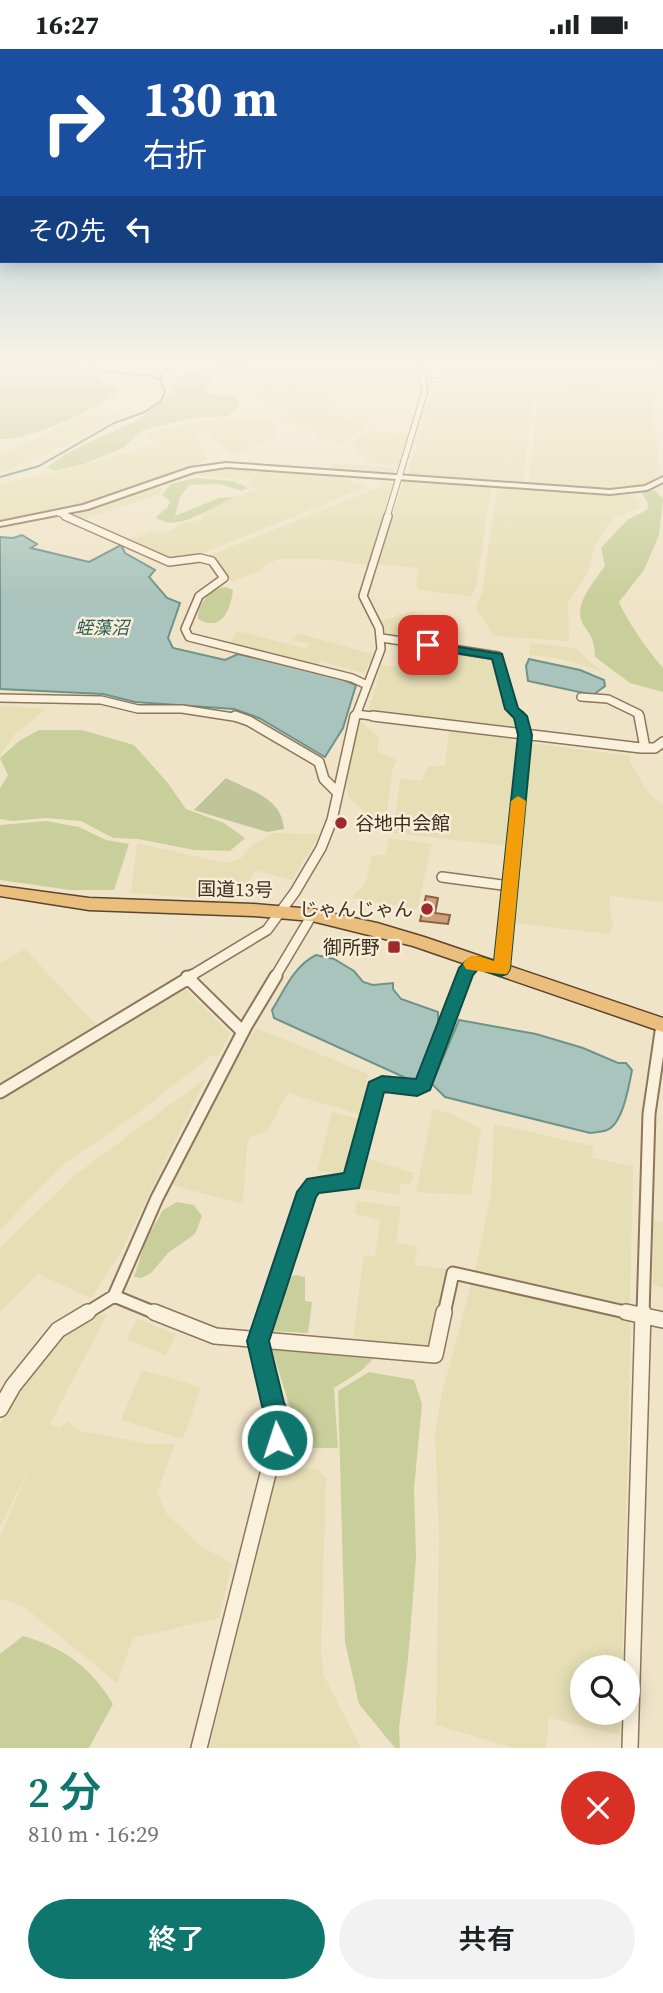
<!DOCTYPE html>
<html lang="ja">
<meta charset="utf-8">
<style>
:root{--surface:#fff;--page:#f2f2f2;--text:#202124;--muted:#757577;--accent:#0f766e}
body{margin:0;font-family:"Source Serif 4","Noto Sans JP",serif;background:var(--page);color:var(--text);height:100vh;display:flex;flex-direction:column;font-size:26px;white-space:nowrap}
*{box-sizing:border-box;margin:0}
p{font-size:23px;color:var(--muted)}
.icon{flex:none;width:38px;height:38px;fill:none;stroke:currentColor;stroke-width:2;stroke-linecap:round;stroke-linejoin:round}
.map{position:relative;height:1699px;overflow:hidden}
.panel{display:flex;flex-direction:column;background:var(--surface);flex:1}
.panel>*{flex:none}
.top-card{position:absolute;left:0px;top:0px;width:663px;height:214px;box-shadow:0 4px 18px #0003;background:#1a4fa0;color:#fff;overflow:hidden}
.controls{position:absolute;left:570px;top:1606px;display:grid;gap:14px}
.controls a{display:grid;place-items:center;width:70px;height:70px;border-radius:50%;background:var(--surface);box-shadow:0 4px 18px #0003;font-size:35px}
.pin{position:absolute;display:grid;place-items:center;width:60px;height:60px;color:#fff;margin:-30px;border-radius:14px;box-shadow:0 4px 10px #0006}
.me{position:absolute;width:77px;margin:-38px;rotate:356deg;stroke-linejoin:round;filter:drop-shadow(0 0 5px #0008)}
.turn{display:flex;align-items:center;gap:24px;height:147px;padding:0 28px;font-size:32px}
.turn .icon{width:91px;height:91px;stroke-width:2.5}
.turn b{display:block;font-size:49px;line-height:60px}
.then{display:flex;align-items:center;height:66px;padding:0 28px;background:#0003;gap:14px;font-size:26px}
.round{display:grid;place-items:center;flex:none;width:74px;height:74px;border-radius:37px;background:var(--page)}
.head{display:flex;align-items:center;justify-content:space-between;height:119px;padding:0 28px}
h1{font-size:42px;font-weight:600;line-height:52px;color:var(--accent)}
.cta{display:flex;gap:14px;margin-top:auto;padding:14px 28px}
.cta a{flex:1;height:80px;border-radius:42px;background:var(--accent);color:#fff;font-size:28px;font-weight:600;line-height:80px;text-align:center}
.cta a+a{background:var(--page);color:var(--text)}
.status{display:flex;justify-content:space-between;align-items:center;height:49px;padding:0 35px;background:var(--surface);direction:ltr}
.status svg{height:19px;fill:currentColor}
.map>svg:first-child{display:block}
.farmland{fill:#e6deb5}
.green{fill:#c9cf9b}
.cemetery{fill:#bfc49a}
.water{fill:#a9c4bc;stroke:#6f938a;stroke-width:2}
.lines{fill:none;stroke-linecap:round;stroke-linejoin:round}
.stream{stroke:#6f938a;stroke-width:2}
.river{fill:#a9c4bc;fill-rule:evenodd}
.building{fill:#cf9f7d;stroke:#8d5f41;stroke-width:2}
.minor-far4-casing{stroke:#8d765c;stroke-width:7}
.minor-far3-casing{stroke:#8d765c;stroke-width:10}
.minor-far2-casing{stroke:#8d765c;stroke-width:12}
.minor-far1-casing{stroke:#8d765c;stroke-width:15}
.minor-casing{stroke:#8d765c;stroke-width:18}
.tertiary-casing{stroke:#8d765c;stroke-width:4}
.trunk-casing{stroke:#5b4430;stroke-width:3}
.minor-far4{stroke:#faf1dc;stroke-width:5}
.minor-far3{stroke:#faf1dc;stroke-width:7}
.minor-far2{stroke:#faf1dc;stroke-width:9}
.minor-far1{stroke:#faf1dc;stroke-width:11}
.minor{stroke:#faf1dc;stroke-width:15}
.tertiary{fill:#faf1dc;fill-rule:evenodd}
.trunk{fill:#eabe7c;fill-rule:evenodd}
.route{fill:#0f766e;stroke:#0a4d48;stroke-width:2}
.slow{fill:#f59e0b}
.poi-dot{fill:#9e2a2b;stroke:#f7eed8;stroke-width:2.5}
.labels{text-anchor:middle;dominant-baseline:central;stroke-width:5;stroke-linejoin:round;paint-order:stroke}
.far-water-label{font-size:18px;font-style:italic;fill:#2f5d5a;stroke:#f7eed8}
.poi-label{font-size:19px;fill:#3d2e20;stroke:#f7eed8;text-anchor:end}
.street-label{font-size:19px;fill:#3d2e20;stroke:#f7eed8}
</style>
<div class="status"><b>16:27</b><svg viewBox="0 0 49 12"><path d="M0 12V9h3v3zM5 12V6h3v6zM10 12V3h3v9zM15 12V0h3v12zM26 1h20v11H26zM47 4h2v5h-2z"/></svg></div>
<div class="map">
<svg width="663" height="1699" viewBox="0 0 663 1699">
<rect width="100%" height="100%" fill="#f0e4c8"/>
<path class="farmland" d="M424,313h105l-1,16 -102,-5z
M542,313h108l13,25 -122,-8z
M452,327l82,5 -11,102 -115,-9 23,-80 -1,-13 20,1z
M277,331l53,17 -37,14 -49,-18z
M540,333l110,7 10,85 -14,10 -35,6 -82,-5z
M318,355l15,3 -4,6 27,5 10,-4 2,9 -4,6 -17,10 1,5 -28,-5 -4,-6 -35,-16z
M117,362l12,3 -104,50 -25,9v-18l86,-41 19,2z
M269,369l4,1 2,18 -42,18 -30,-25 -8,2 12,28 -117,43 -90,19v-38l75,-16 91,-27 -11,2 -12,-9 17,-5 41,-8z
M369,382l39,3 -9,32 -36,-3 3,-7 -12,-1 3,-8 -7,-5z
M332,414l67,5 -7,6 -64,-5z
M225,418h12l20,1 -9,12 -50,-5z
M260,419l73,6 33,13 -179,73 -15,1 -44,-21 24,-9 6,2 14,-3 8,-6 19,-4 17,-17 42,-14 -12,-4z
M404,430l88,6 -16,102 -6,9 -51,-6 -3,-5 3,-17 -41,-4z
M395,432l-27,84 -49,-6h-39l-15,6 -7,7 -27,9 -21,-26z
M154,437l9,4 -4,4 -58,20 -22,6 -13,-6z
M497,439l134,7 8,7v7l-24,8 -20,28 -8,29 -19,29 1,38 -75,-5 -18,-28 6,-16z
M411,562l13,3 1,6 -13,13 18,10 -43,-7 -5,-15z
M238,582l68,18 4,-5 -18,-4 7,-6 74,20 -9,19 -44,-12 -3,5 -89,-21z
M530,594l45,5 26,23 -43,-13 -29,-3z
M429,600l62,9 13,52 7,4 5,13 -147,-18 13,-44 40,5z
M0,657l46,3 -31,25 -15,22z
M360,673l17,13 2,5 -2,12 20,8 -4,7 -7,51 -28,-2 4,-4v-4l-14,-11 -1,-9h-4z
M449,682l61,8 6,4 -8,103 -115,-13 7,-54 22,1 6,-14h17z
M531,694l100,13 -1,6 15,26 6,8 12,9v97l-53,-6 -1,7 4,22 -4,9 -94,-11z
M273,784l47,1 -28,46 -37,-10 -19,31 -105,-8 6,-50 89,20 14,-4 14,-15z
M389,789l43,6 -15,65 -66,-11 14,-14 7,-28 13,-1z
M25,900l71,76 -96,58v-120z
M183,937l47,48 -12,22 -6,-1 -74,58 -77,53 -61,64v-133z
M256,979l112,46 -7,41 -73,-22 -21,38 -16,5 -4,8 -4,60 -71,-19 52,-104z
M206,1029l-84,172 -31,48 -53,-24 -38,38v-64l74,-72z
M433,1060l16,4 32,16 -10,66 -55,-3z
M332,1063l28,7 -12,55 -31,-3z
M494,1075l99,22 -1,12 41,8 -3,139 -155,-34 16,-77z
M365,1109l49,15 -4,12 -10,-1 -1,11 -40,-7z
M357,1152l44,6 -5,36 21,4 -2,18 34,4 -15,74 -6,4 -75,-9 11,-83 11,1 5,-36 -25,-6z
M653,1171l10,2v66l-10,-3z
M471,1236l160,32 -9,351h-39v45h38l-1,22 -71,-17 -3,30h-32l-78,-23 3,-188 -4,-103 6,-37z
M107,1265l-57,110 10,4 7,-7 14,10 68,13h26l-18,49 9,20 32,31 34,20 -13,54 -86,20 -16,45 -94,-77 -23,-7v-62l30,-70 -30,60v-101l14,-28 38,-53 22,-20 13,-7z
M137,1270l39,15 -10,21 -39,-16z
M142,1321l59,17 -18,52 -62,-19z
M280,1416l38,5 8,9 -5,175 3,22 37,72h-152z"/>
<path class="green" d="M0,313h100l-7,9 7,10 19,9c-16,17 -96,53 -119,49z
M251,313h45l-74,8 -9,4 -7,14 3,6 22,1 7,5 2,5 -12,11 -37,2 -48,12 -20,18 -39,16 -29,7 -8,-3 15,-12 25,-13 50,-22 32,-25 7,-19 32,-11z
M195,429l38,3 15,7 -7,3 -21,-7 -31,1 -9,12 -5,19 44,-18 16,-1c-20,8 -60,38 -79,20l12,-10 2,-6 -8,-6 9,-11z
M655,441l8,9 -4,36 -15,35 -25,32c8,19 30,50 44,66v24l-33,-9 -35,-26c-1,-15 -2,-19 -11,-31 -13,-20 10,-44 21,-60l-4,-18 26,-28 20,-10 1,-6 -6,-12z
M226,538l7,3c-2,19 -11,43 -35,29 0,-16 12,-30 28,-32z
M39,681h43l52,15 33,37 19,27 38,14 21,15 -15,13 -36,-1 -56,-11 -25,-1 -32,-17 -35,-3 -34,3 -12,-2v-31l8,-13 -8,-17 19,-17z
M46,772l33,6 27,13 23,4 -15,46h-44l-70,-10v-55z
M177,1153l17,3 8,11 -7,18 -27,19 -17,20 -10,5 -7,-1 12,-37 17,-30z
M296,1226l9,2v24l7,1 -4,31 -38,-2 19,-54z
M272,1300l101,10 -11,11 -28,18 4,60h-54l7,-20 1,-14z
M369,1323l45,8 8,24 -8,85 2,70 -8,100 -9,69 1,20h-5l-36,-44 -14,-62 -7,-251z
M23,1587c40,11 69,32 90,68l-24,44h-89v-94z"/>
<path class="cemetery" d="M226,729c25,13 56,20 58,51l-17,3 -73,-22z"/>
<path class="water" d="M22,486l15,9 -6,4 58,14 32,-17 4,8 30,17 -6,7 18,21 13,5 -12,35 5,10 52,12 13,-6 91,20 27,11 -13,43 -18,29 -66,-39 -25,-9 -99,-7 -32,-8 -103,-5v-152l13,1z
M529,610l51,11 24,10 1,6 -12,9 -65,-14 -2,-15z
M316,906l18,4 20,12 9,11 10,3 20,-2v6l8,10 37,13v11l-17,51 -5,5h-8l-134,-61 -2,-8c13,-21 22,-44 44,-55z
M459,971l77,14 47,14 35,15h8l6,7c-3,15 -9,54 -25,60 -5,2 -12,2 -17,3l-145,-36 -13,-13z"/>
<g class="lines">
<path class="stream" d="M160,331l2,-8 25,-9 15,-1
M0,428l39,-11 75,-43 31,-11 16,-11 4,-9 -5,-12 -9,-4 -42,-4 -25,-8 -41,-2"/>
<path class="river" d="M659,313h4v8l-4,-3z"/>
</g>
<path class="building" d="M426,847l12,2 -3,15 15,2 -2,9 -28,-3z"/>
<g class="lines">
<g class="minor-far4-casing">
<path id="minor-far4" d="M421,325l23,1
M58,464l11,4
M387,468l38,-126 -6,-29"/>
</g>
<g class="minor-far3-casing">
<path id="minor-far3" d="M65,467l104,46 31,-4 12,3 12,17 -25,18 -14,33 4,8 163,41 15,7
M382,589l116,18 14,53 8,9
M581,648l27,2 31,15 1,4
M0,649l101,2 37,9h44l58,9
M356,665l32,4
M355,669l26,-69 -2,-21 -16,-32 25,-80"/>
</g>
<g class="minor-far2-casing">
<path id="minor-far2" d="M235,667l14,5 70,41 5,17 14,14
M373,667l268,32h14l8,-6
M639,667l6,32
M442,828l68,9
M501,920l24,-234 -5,-19
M189,928l78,-47 28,-38 26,-44 11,-28 23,-104
M275,928l37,-62
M463,928l12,-16"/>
</g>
<g class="minor-far1-casing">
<path id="minor-far1" d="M187,928l56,55
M0,1043l192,-116
M114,1247l44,18
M85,1265l29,-18 43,-98 89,-172 30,-50
M267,1265l41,-122 6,-7 38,-4 24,-93c16,-7 32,3 48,-4l40,-108
M444,1265l9,-41 181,41
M643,1265l6,-200 13,-89"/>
</g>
<g class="minor-casing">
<path id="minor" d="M154,1263l61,24 220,19 9,-43
M626,1263l37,8
M0,1360l13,-23 45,-56 30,-18
M199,1699l82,-326 -8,-15 -15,-66 10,-29
M630,1699l13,-436"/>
</g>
<g class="tertiary-casing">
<path id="tertiary" d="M226,414l384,27 35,-4 18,-9v5l-16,8 -37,4 -384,-27 -32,5 -106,37 -88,17v-4l83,-17 107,-37z"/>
</g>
<g class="trunk-casing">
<path id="trunk" d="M0,837l89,12 164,6 59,5 65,14 47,14 239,81v14l-250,-86 -101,-25 -59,-5 -164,-6 -89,-14z"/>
</g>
<use href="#minor-far4" class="minor-far4"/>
<use href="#minor-far3" class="minor-far3"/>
<use href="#minor-far2" class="minor-far2"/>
<use href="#minor-far1" class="minor-far1"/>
<use href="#minor" class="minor"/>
<use href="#tertiary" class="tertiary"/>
<use href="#trunk" class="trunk"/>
</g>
<linearGradient id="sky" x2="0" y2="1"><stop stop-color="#8fbad6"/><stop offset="0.57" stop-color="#f8f3e6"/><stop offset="1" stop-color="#f8f3e6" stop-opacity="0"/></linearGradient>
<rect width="663" height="550" fill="url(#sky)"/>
<path class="route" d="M428,593l74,12 16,54 9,8 5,19 -22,234 -3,5 -6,2 -23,-7 -5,6 -43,115 -13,6 -33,-4 -25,96 -40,5 -3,4 -47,144 15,62 9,19 -8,27 -8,3 -9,-3 -3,-9 4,-17 -7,-17 -15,-65 50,-149 10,-13 37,-6 25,-91 13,-6 34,3 43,-111c12,-14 17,-13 35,-7l24,-226 -4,-17 -9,-9 -13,-50 -68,-11v-5z"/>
<path class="slow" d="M518,747l8,5 -16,168 -3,5c-3,1 -37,-4 -41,-5l-3,-5c8,-13 18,-7 31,-3l17,-160z"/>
<g class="poi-dot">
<circle cx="341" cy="774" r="7"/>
<circle cx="427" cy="860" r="7"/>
<rect x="387" y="891" width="14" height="14" rx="3.5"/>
</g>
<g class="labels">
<g class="far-water-label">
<text x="102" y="578">蛭藻沼</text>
</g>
<g class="poi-label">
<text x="355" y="774" text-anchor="start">谷地中会館</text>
<text x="413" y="860">じゃんじゃん</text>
<text x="380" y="898">御所野</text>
</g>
<g class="street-label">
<text transform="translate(235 840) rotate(1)">国道13号</text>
</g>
</g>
</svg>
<div class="controls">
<a><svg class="icon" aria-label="search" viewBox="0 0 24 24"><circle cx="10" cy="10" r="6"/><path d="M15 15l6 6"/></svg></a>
</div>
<div class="pin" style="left:428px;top:596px;background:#d93025"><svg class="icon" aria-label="arrive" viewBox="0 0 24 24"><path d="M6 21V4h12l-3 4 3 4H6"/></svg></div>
<svg class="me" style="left:277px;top:1391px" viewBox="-20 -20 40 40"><circle r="17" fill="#0f766e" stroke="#fff" stroke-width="3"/><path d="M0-11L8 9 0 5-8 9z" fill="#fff"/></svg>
<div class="top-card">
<div class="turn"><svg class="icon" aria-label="right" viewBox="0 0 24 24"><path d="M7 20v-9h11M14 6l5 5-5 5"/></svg><div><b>130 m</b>右折</div></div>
<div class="then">その先<svg class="icon" aria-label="left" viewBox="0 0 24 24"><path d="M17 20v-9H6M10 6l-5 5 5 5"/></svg></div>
</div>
</div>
<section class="panel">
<div class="head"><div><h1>2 分</h1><p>810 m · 16:29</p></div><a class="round" style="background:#d93025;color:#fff"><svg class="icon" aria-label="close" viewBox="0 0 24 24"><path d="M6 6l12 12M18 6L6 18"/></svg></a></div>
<div class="cta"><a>終了</a><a>共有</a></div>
</section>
